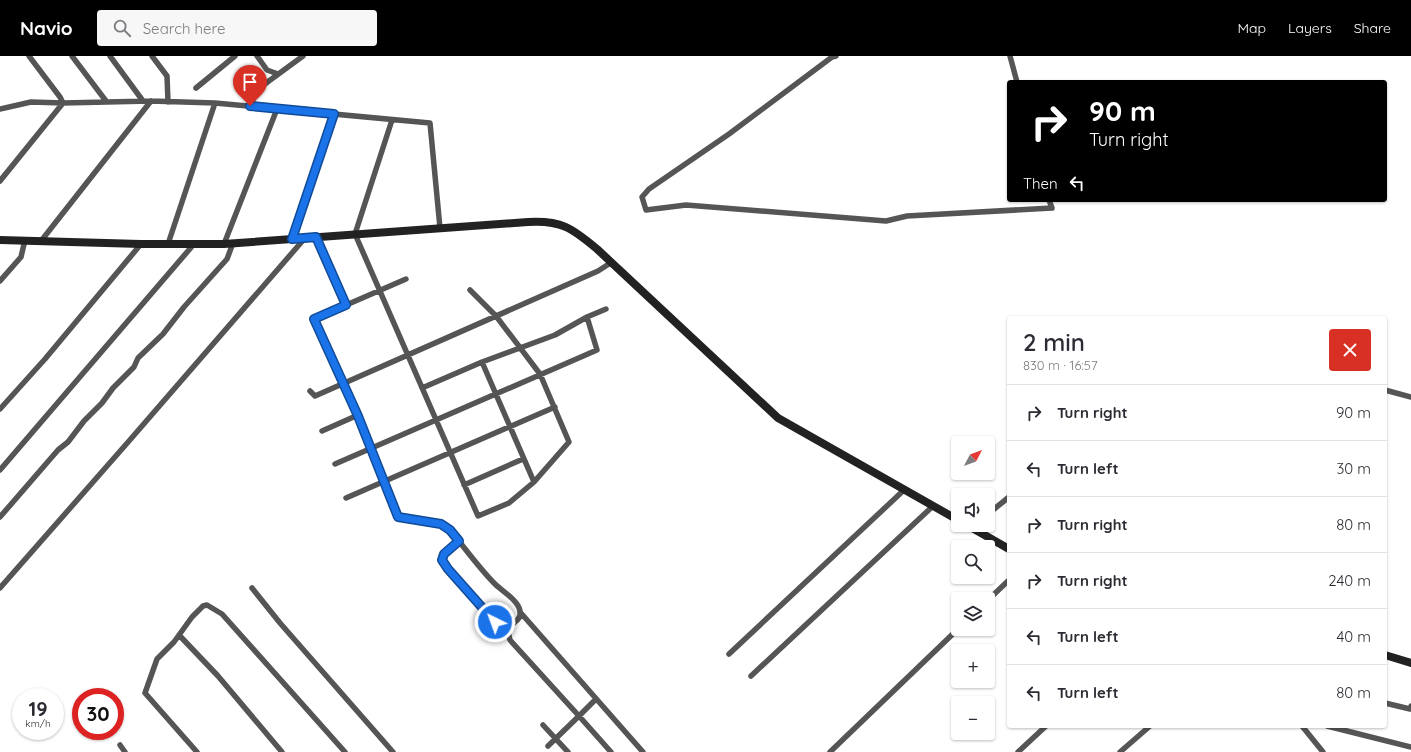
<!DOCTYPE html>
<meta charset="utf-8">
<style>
:root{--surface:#fff;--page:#f7f7f7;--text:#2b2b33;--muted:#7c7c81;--line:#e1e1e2;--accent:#000}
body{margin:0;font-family:Quicksand,sans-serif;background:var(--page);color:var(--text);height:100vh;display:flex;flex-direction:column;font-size:15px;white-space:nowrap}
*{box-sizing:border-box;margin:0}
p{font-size:13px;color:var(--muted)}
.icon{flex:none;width:22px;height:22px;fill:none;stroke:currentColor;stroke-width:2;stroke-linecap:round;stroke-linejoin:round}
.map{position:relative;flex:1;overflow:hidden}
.side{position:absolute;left:1007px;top:260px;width:380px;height:412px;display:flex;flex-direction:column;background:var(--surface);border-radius:4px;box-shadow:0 1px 3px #0004}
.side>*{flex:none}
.hud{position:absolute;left:1007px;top:24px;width:380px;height:122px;border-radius:4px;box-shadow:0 1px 3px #0004;background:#000;color:#fff;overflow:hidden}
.needle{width:26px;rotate:49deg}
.fabs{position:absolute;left:951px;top:380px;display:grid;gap:8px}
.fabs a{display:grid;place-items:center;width:44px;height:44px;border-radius:4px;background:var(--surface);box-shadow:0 1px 3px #0004;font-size:20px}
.speed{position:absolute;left:12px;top:632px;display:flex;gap:8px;font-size:20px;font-weight:700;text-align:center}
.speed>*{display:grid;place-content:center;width:52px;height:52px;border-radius:50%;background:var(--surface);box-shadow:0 1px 3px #0004;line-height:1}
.speed small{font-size:10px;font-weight:400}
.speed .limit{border:6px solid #d22;background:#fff;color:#111}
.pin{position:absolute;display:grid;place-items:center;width:34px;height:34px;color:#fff;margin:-41px -17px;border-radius:50% 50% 50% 0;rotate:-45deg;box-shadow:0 0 4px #0007}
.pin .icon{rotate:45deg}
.me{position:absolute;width:44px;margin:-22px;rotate:318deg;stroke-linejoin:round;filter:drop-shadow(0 0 3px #0008)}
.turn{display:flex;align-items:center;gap:14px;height:84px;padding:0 16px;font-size:18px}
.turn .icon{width:52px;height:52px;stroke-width:2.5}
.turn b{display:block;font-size:28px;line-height:34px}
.then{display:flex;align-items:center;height:38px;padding:0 16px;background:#0003;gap:8px;font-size:15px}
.round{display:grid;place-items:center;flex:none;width:42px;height:42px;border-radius:4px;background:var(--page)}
.overview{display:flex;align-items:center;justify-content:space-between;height:68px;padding:0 16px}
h1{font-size:24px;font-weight:600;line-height:30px}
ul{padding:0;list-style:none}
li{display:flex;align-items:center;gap:12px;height:56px;padding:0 16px;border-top:1px solid var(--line)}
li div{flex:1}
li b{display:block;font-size:15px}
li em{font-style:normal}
header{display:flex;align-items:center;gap:24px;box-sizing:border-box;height:56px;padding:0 20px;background:var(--accent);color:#fff}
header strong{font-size:19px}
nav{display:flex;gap:22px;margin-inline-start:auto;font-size:14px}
.search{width:280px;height:36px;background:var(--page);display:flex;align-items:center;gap:10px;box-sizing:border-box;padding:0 14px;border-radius:4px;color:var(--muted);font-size:15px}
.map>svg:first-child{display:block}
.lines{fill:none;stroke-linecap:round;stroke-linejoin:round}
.street{stroke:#555;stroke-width:5.5}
.secondary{stroke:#222;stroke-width:8}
.route-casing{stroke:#114b97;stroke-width:10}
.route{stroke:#1a73e8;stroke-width:7}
</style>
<header>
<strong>Navio</strong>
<div class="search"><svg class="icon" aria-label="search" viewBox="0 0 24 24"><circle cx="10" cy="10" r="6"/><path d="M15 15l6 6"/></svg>Search here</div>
<nav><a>Map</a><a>Layers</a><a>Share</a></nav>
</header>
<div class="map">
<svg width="1411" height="696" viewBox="0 0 1411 696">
<rect width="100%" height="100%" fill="#fff"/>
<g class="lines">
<path class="street" d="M72,0l34,45
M110,0l33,45
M152,0l15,20 1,26
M257,0l10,14 11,4
M836,0l-4,1 -103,77 -80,55 -7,8 4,13 40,-5 200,16 21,-5 145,-8 -3,-8
M1010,0l7,26
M196,32l39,-32
M250,50l8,-17 45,-33
M0,53l31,-7 32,1 88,-2 64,2 215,20 10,105
M392,64l-37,114 123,282 31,-13 25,-21 35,-40 -29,-68 -44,-58 -26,-26
M0,125l63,-78 -3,-6 -31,-41
M316,181l30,68
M292,183l42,-125
M41,185l110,-140
M168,188l47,-141
M224,188l53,-135
M406,223l-92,40 44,96 39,102 44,7 9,6c15,18 29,38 45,54 8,8 23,16 25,27 2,14 -16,9 -10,29l69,76 -31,30
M0,225l21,-24 4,-17
M482,306l52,120
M422,332l60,-26 73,-27 32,-18 19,-8
M1385,334l26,7
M310,335l5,5 283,-125 14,-9
M0,353l45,-50 96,-115
M322,375l36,-16
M335,408l262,-114 -10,-33
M0,414l194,-226
M464,429l59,-26
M346,442l209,-91
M988,458l21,-17
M0,461l58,-67 10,-8 16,-21 18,-18 11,-15 21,-21 4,-9 25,-24 21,-27 43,-48 6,-16
M459,485l-15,13 -2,6 6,9 47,54 8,6h5
M0,532l129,-147 176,-203
M252,532l28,35 113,129
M988,544l21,-20
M520,556l123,140
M179,579l39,41 64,76
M729,598l175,-164
M751,620l182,-170
M596,643l-17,17 32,36
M1385,647l25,6 1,-3
M543,669l25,27
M1302,670l21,26
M1327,670l84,21
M120,689l5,7
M197,696l-52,-59 12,-34 17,-17 18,-25 11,-11 4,-1 15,9 123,138
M830,696l128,-123
M1018,696l28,-26
M1120,696l30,-26"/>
<path class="secondary" d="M0,184l141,4h83l304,-22c33,-2 44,6 69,27l181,169 180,102
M967,469l42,24
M1385,599l26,8"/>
</g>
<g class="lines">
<g class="route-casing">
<path id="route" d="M250,50l84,8 -42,125 24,-2 30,68 -32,14 44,97 40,101 43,7 9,6 9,11 -15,13 -2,6 6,9 47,53"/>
</g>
<use href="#route" class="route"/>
</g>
</svg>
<div class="fabs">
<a><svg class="needle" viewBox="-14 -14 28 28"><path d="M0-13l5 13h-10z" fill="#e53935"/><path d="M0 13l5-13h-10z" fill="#7c7c81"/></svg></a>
<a><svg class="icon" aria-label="sound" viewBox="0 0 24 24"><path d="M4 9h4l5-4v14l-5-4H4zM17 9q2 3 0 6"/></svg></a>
<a><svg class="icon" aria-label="search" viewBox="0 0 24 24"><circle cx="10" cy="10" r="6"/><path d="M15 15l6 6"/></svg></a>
<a><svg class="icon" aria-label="layers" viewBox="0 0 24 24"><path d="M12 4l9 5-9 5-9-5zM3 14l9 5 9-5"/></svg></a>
<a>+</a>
<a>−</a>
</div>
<div class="speed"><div>19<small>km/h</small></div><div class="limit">30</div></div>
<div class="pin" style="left:250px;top:50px;background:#d93025"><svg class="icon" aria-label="arrive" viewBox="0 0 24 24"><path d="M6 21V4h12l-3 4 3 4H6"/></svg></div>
<svg class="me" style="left:495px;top:566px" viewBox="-20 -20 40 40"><circle r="17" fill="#1a73e8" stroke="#fff" stroke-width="3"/><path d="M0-11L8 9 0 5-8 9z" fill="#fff"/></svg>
<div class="hud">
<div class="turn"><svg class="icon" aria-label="right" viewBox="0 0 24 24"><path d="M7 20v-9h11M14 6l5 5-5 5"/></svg><div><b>90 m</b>Turn right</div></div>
<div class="then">Then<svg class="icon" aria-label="left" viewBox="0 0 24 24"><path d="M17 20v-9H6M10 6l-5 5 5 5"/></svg></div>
</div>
<section class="side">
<div class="overview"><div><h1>2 min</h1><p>830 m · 16:57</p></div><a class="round" style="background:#d93025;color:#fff"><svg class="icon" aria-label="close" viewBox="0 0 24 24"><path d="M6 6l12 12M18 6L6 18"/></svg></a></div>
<ul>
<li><svg class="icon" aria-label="right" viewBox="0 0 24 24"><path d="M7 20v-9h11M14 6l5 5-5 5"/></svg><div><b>Turn right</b></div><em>90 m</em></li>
<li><svg class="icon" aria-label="left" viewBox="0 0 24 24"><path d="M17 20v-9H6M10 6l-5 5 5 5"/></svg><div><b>Turn left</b></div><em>30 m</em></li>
<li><svg class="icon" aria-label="right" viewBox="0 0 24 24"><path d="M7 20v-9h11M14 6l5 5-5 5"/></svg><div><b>Turn right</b></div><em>80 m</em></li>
<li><svg class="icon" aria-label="right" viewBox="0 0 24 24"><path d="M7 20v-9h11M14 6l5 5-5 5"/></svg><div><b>Turn right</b></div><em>240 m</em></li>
<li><svg class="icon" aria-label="left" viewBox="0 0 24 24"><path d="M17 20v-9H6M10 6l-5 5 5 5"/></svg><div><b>Turn left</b></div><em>40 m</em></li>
<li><svg class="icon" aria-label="left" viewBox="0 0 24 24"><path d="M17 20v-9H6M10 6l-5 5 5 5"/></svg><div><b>Turn left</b></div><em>80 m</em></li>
</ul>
</section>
</div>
